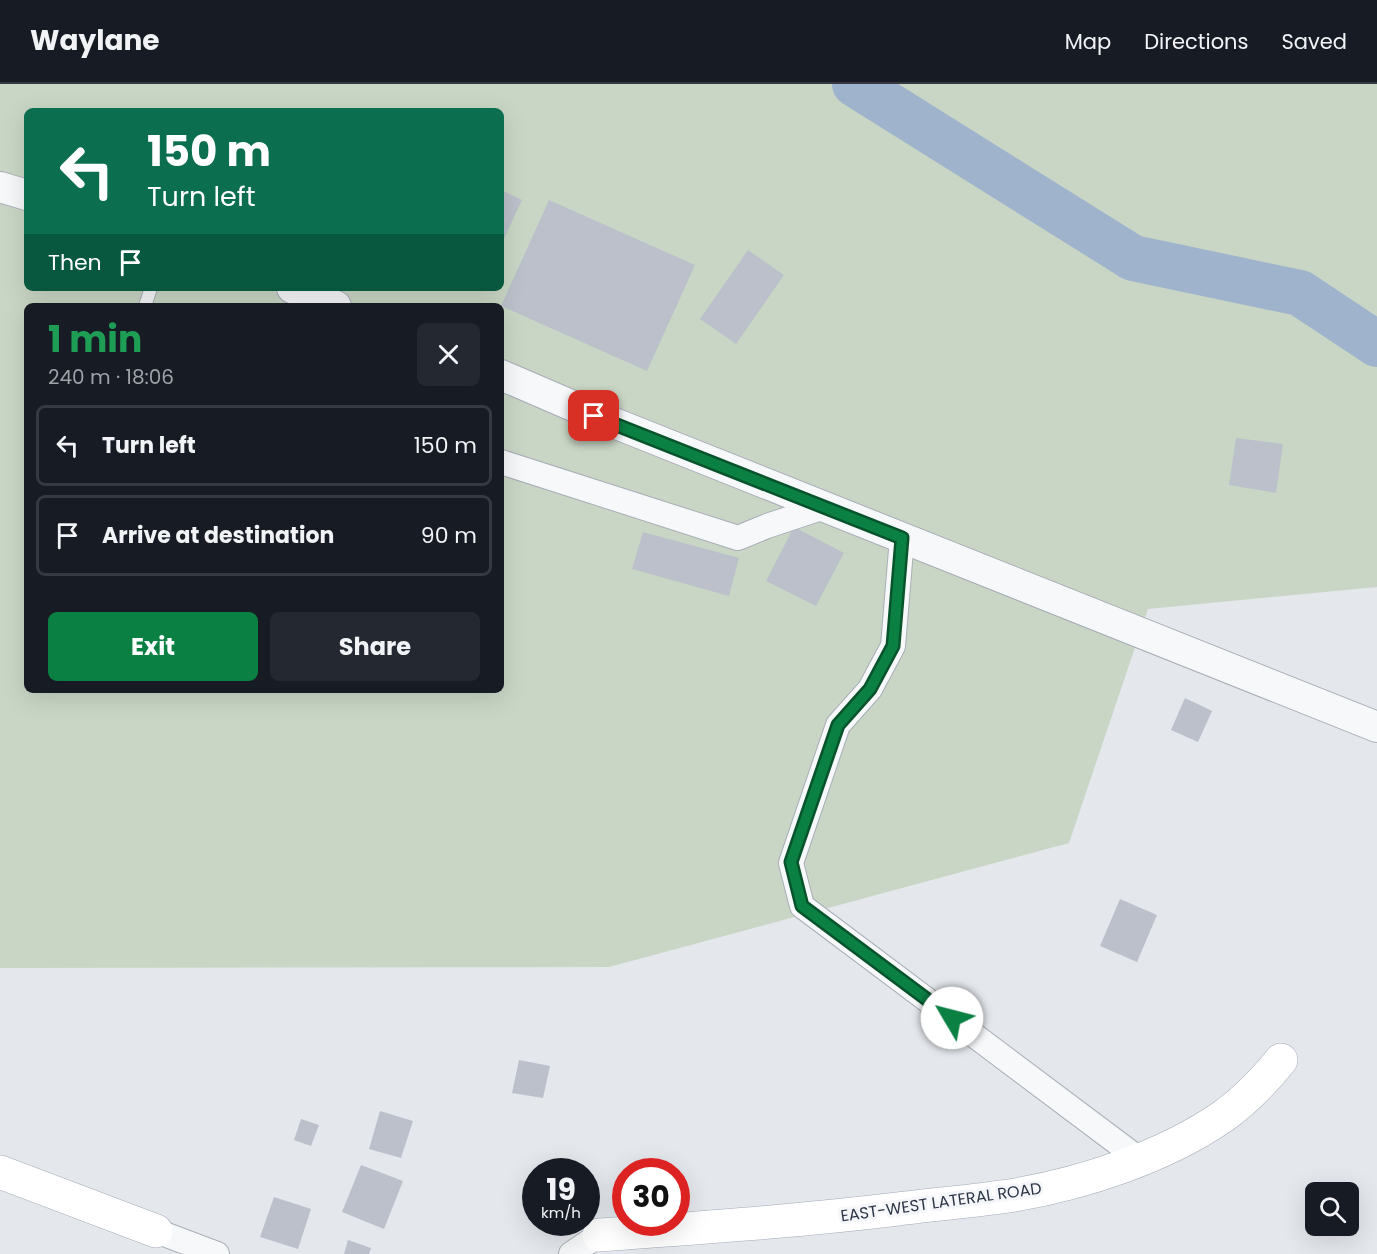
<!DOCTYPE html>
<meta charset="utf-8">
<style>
:root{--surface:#171b24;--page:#242831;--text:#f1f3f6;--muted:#9ea1a6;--line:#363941;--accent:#0b8043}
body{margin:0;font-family:Poppins,sans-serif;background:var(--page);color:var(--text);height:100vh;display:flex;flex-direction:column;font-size:22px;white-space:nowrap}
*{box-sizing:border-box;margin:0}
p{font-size:20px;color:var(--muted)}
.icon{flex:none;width:33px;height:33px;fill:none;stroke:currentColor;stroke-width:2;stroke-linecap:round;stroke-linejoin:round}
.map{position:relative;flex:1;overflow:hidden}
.side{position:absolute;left:24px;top:219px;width:480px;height:390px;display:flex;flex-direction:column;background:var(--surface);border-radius:9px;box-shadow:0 6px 24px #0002}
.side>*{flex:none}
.hud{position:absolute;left:24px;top:24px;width:480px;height:183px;border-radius:9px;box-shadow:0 6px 24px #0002;background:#0b6e4f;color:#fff;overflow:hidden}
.controls{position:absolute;left:1305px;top:1098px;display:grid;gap:12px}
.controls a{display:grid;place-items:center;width:54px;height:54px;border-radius:9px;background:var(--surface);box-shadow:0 6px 24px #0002;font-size:30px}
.speed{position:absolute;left:522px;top:1074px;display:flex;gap:12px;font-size:30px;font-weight:700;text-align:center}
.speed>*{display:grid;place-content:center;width:78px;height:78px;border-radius:50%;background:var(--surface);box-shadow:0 6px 24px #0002;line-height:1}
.speed small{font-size:15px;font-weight:400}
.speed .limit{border:9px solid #d22;background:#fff;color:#111}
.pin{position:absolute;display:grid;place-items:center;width:51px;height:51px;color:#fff;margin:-26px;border-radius:12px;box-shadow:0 3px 9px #0006}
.me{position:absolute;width:66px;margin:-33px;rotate:307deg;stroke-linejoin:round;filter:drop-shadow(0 0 4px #0008)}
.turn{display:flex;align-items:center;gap:21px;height:126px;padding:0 24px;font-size:27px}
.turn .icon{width:78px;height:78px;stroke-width:2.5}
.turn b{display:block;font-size:42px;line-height:51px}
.then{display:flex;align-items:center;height:57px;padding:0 24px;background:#0003;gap:12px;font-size:22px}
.round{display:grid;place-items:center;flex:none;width:63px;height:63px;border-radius:9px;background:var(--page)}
.headline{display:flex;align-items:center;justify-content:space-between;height:102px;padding:0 24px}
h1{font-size:36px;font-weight:700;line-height:45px;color:#1e9e55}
.action{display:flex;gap:12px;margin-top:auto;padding:12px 24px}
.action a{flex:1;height:69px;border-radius:9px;background:var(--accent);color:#fff;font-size:24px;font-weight:700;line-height:69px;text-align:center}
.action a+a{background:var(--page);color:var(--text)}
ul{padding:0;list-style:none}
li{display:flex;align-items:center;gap:18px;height:81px;margin:0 12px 9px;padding:0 12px;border:3px solid var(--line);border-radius:9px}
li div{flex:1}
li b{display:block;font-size:22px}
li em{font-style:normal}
header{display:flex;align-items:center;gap:36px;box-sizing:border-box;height:84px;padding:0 30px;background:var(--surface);border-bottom:2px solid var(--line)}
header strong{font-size:28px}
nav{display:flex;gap:33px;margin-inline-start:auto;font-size:21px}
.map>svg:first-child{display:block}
.green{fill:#c9d6c5;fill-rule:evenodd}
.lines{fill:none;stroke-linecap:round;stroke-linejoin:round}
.river{stroke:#9fb4cc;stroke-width:46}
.building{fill:#bbc0ca}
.service-casing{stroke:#a9aeb7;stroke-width:14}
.minor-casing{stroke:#a9aeb7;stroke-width:26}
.tertiary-casing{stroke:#a9aeb7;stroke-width:32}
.primary-casing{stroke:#a3abb8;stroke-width:34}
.service{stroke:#f7f8fa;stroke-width:12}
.minor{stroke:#f7f8fa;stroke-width:24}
.tertiary{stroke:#f7f8fa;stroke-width:30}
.primary{stroke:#fff;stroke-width:33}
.route-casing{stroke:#07532c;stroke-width:15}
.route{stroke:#0b8043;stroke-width:10}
.labels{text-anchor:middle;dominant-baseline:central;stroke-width:6;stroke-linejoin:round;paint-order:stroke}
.street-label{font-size:16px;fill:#2b3445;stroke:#f4f6f9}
</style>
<header>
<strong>Waylane</strong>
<nav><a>Map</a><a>Directions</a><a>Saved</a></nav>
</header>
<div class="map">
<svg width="1377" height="1170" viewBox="0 0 1377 1170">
<rect width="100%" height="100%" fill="#e4e7ec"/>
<path class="green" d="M0,0h1377v503l-229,22 -79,234 -460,124 -609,1zM27,27h474v177h-474zM27,222h474v384h-474z"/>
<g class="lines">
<path class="river" d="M855,0l278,174 167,35 77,51"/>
</g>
<path class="building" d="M501,106l21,10 -21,45z
M549,116l146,65 -48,106 -146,-65z
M748,166l36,25 -48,69 -36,-25z
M1236,354l47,6 -7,49 -47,-8z
M794,443l50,26 -28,53 -50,-25z
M643,448l96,26 -10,38 -97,-27z
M1185,614l27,13 -14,31 -27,-12z
M1120,815l37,16 -20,47 -37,-16z
M519,976l31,6 -7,32 -31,-5z
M380,1027l33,10 -12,37 -32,-9z
M301,1035l18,6 -8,21 -17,-6z
M361,1081l42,16 -19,48 -42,-17z
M274,1113l37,12 -13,40 -38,-12z
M348,1156l23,8 -2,6h-25z"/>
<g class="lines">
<g class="service-casing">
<path id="service" d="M145,222l6,-18"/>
</g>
<g class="minor-casing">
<path id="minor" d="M501,378l237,76 29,-12 57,-19
M902,454l-9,108 -23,43 -32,36 -47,138 11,43 337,253
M156,1147l61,23
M571,1170l28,-19"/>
</g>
<g class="tertiary-casing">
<path id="tertiary" d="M0,103l27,8
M292,204l44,18
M501,291l93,40 783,312"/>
</g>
<g class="primary-casing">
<path id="primary" d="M0,1088l156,59
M599,1151c100,-7 199,-14 299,-26 39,-5 78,-8 117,-14 69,-12 149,-38 207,-78 23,-16 42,-36 59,-57"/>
</g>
<use href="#service" class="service"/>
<use href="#minor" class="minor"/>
<use href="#tertiary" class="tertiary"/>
<use href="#primary" class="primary"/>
</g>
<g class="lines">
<g class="route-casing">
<path id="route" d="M594,332l308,122 -9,108 -23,43 -32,36 -47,137 11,44 150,112"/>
</g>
<use href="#route" class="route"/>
</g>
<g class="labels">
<g class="street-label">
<text transform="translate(941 1118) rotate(-8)">EAST-WEST LATERAL ROAD</text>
</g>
</g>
</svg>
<div class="controls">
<a><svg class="icon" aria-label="search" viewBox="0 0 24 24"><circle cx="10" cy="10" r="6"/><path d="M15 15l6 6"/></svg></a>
</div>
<div class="speed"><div>19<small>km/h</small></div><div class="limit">30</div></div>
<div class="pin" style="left:594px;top:332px;background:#d93025"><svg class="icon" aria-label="arrive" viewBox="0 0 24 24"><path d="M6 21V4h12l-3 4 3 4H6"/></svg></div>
<svg class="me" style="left:952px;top:934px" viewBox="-20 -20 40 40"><circle r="19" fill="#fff"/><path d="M0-13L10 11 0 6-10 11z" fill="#0b8043"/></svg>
<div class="hud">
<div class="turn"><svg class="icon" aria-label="left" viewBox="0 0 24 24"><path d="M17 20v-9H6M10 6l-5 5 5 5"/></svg><div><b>150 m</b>Turn left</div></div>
<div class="then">Then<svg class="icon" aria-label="arrive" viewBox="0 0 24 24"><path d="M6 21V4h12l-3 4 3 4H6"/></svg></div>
</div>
<section class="side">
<div class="headline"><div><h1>1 min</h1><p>240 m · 18:06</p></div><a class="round"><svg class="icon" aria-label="close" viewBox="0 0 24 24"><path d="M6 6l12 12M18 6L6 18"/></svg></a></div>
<ul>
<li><svg class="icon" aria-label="left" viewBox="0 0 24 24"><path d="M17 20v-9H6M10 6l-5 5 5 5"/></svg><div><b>Turn left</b></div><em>150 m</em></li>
<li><svg class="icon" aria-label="arrive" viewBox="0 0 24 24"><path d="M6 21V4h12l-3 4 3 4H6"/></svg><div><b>Arrive at destination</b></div><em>90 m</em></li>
</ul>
<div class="action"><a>Exit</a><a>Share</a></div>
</section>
</div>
